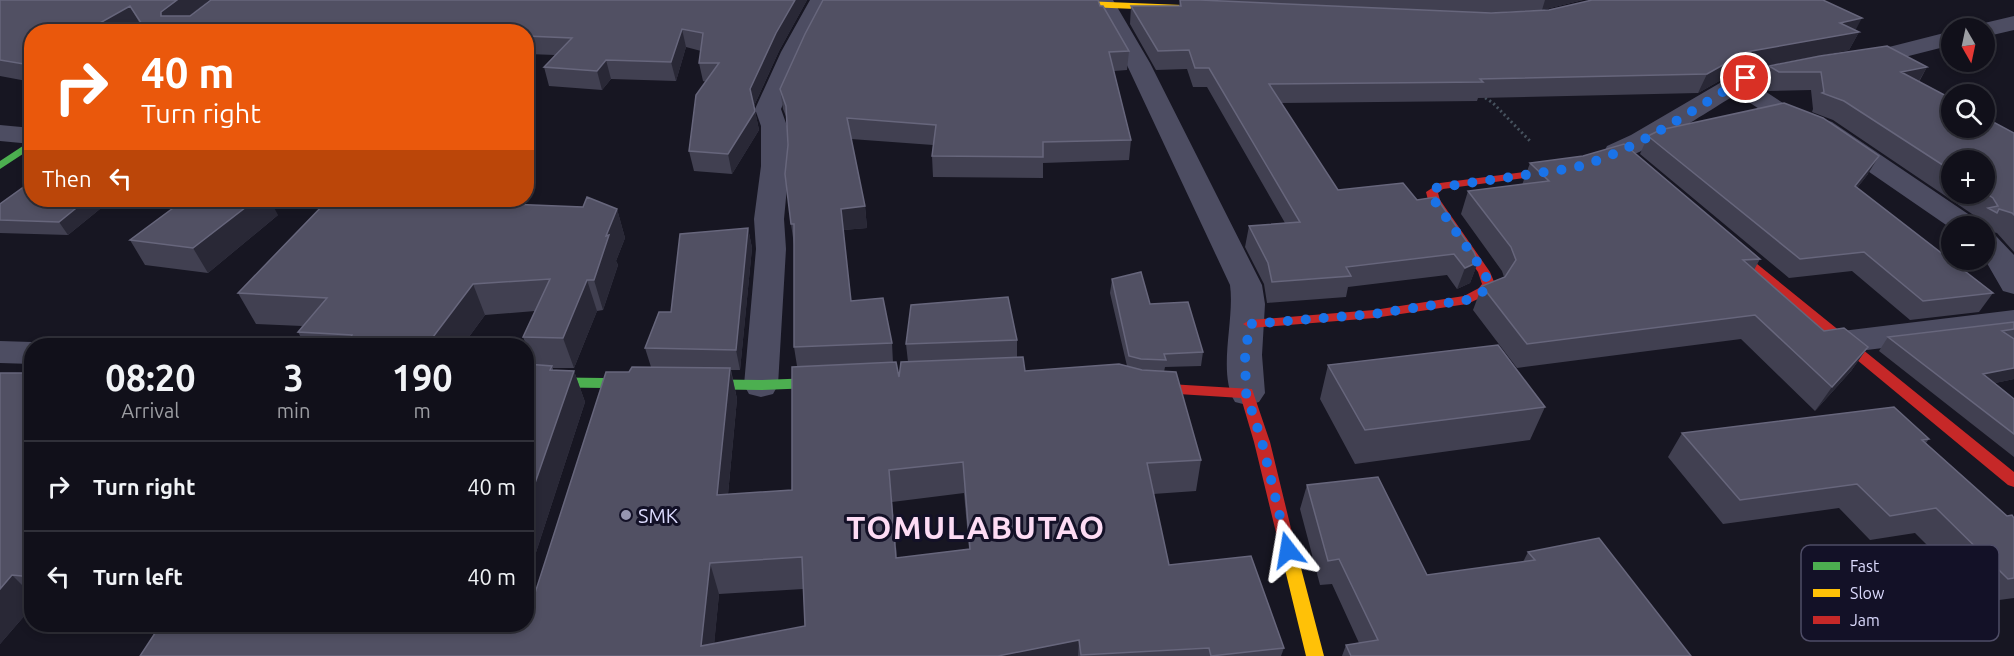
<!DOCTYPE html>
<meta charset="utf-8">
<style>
:root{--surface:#11101a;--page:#1a1923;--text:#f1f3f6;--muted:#9c9da2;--line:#303039}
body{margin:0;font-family:Ubuntu,sans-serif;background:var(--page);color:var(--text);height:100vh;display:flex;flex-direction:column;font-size:22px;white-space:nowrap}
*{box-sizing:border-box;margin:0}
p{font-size:20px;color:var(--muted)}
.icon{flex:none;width:33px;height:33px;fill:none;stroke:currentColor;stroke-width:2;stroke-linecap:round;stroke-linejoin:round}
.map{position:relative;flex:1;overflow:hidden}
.side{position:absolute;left:24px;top:338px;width:510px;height:294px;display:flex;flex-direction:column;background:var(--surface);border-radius:24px;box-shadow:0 3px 9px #0003,0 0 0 2px var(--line)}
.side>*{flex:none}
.hud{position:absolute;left:24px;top:24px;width:510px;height:183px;border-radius:24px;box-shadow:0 3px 9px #0003,0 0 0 2px var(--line);background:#ea580c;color:#fff;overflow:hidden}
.needle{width:39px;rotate:171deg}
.tools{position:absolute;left:1941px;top:18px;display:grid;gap:12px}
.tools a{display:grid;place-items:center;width:54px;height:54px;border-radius:50%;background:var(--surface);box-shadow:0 3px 9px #0003,0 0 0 2px var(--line);font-size:30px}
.pin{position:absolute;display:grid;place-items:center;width:51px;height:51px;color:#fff;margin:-26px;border:3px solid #fff;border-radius:50%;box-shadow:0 2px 6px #0007}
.me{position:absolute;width:66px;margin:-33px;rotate:346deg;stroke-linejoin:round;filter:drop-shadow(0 0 4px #0008)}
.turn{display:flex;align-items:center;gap:21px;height:126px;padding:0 18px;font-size:27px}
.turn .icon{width:78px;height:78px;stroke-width:2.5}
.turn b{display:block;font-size:42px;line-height:51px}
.then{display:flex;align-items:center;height:57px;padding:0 18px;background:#0003;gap:12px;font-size:22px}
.eta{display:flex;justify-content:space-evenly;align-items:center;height:102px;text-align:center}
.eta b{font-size:36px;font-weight:600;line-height:42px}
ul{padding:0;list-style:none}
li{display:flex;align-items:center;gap:18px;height:90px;padding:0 18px;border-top:2px solid var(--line)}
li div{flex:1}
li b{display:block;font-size:22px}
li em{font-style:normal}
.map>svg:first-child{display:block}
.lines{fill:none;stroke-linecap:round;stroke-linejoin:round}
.path{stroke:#46525e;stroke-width:3;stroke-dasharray:2 3;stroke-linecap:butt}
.street{fill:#4d4d62;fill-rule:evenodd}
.fast{fill:#4caf50;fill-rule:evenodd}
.slow{fill:#ffc107;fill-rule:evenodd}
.jam{fill:#c62828;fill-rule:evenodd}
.wall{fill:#414051;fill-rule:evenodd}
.shaded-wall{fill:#292836}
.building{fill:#515063;stroke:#67667c;stroke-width:1.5;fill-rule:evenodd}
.route{stroke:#1a73e8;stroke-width:10;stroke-dasharray:0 18}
.poi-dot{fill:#9695b0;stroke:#131127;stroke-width:2}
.labels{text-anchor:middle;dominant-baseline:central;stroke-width:6;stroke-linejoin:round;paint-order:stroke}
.poi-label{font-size:20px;fill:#dbdafd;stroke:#131127;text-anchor:start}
.near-district-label{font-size:32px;font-weight:bold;letter-spacing:1.5px;fill:#fddcf4;stroke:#131127}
.key{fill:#131127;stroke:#4f4d67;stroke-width:1.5}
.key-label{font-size:16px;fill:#dbdafd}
</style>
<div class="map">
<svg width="2014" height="656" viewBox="0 0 2014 656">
<rect width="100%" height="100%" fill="#171622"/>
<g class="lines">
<path class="path" d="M1481,95l12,8 37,38"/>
<path class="street" d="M810,0h22l-27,52 -24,57 6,17 2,40 -5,53 2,30 -8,136 -5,9 -12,3 -12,-3 -5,-9 12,-136 -2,-30 7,-53v-40l-6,-17 26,-57z
M1097,0h16l37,63 112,222 3,19 -3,51 3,38 -6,9 -12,3 -12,-3c-18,-30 0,-82 -5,-117l-104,-222 -32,-58z
M2014,16v14l-30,7v-9h-10l2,-3z
M1952,31v14l-63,16 -79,11 -56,12 32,21 46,17 145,98 4,6h-29v3l-138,-95 -46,-19 -31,-21c-21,12 -102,66 -120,66 -3,0 -6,-2 -10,-2l-3,-6 3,-6 24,-11 106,-62 73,-15 79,-11z
M0,125l32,3v16l-32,-3z
M1984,232l11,3 19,20v39l-11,-3 -19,-33z
M2014,310v22l-172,21 -12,-3 -5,-8 5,-8 12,-3z
M0,341l32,1 12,3h-12v19l-32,-1z"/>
<path class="fast" d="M32,140v8l-32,21v-8z
M526,377l235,3 77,-3 7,5 -7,5 -77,3 -235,-3z"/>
<path class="slow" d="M991,0h67l125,5 4,3 -4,3 -188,-8z
M1288,542l6,2 2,5 28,107h-18l-26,-107 2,-5z"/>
<path class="jam" d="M1571,166l6,3 -2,2 -132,18 -5,4 2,7 50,72 5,12 -6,10 -22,10 -93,14 -124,10 -7,-4 7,-4 124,-10 90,-14 15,-8 3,-4 -4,-12 -50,-72 -2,-8 14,-9z
M1721,237l4,1 289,234v15l-6,-2 -291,-241 -2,-3z
M1136,382l116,7 18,53 26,107 -2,5 -6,2 -6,-2 -2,-5 -26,-107 -13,-44 -110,-7 -2,-4 2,-4z"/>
</g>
<path class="wall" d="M0,0h209l-20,16 618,-16 -28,51 -25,55 5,24 -27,44 -38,-3 -5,-20 17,-69 -3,-1 -4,-18 2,-12 -15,-4 -10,34 -65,-2 -9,11 -53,-4 -5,-19 11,-12 -27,-1 -2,-3v-19h-381l-5,-8 -108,8v50l-32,-6z
M1180,0h403l-41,10 -57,3 370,17 4,2 -10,18 -112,21 -39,22 -220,5 -1,3 -196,2 57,87 79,10 61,62 -8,21 -13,6 -10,-14 -99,12 -2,10 -79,6 -3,-19 -19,-37 4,-21 36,-3 -78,-136h-14l-6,-18 -31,1 -26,-46 1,-18h48z
M1100,6l29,45 -2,19 -13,1 17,69 -2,20 -86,3v15l-110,-1 -1,-21 1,-11 -82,-6 14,67 2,22 -24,2 8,71 41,42 1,20 6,14 9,-15 -2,-18 111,-4v18l8,13 102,-5 -17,-73 2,-14 38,25 53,48 -2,14 -36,1 -1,5 37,88 -5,31 -43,3 16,71 115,83 -3,8h-1141l374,-32 -1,2h12l104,-254 22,-5 -6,-19 26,-36 77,-84 4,20 -12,122h-9l6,29 -9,95 64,-4 5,-124 -3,-19v-102l-3,-21 -4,-105 -4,-10 -3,-20zM964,493l5,56 -72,9 -5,-56zM803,589l2,37 -91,18 5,-50z
M1769,66l158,1 -8,15 95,51v119l-17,-19 -13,-3v-4h-9l4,-6 -1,-2 -145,-98 -21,-8 1,-3 -2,-19 -42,1 -9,-6zM1952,160h32v34h-32z
M1648,136l220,38 -11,14 136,105 -14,19 -69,8 -58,-49 -63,7 -149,-124z
M1530,163l230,96 -6,11 70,61 44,16 -17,24 -36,40 -74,-72 -224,29 -44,-58 9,-24 22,-9 -2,-6 -41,-57 7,-23 54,-6z
M587,197l30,12 8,29 -9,23 2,4 -15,45 -6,1 -23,57h-21v2l21,1 11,31 -59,181v-219l8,1 -11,-28 12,-26 -50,4 -22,30h-158l-7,-13 4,-6 -46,-2 -18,-31 90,-93h81l174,7z
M32,200h79l-43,35 -68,-2v-29z
M278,215l-70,58 -63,-8 -15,-25z
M2014,322v57l-19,4 19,16v58l-135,-106 9,-14z
M1328,365l217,42 -15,33 -175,24 -35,-65z
M0,373h32v234l-32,37z
M1682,433l247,6 -3,4 81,73 7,2v80l-30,4 -69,-69 -45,7 -31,-32 -116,16 -55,-67z
M1307,485l120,90 96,-13 5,-10 163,104h-349l4,-11 13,-2 -27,-59 -12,1 -20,-76z"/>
<path class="shaded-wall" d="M177,0h32l-38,30 -10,-14v-4z
M795,0h12l-28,51 -26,57 -3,-19 26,-56z
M1545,0h38l-41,10z
M130,6l10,18 -13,8h-43z
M1862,18l-8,15 5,-1 -10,18 -112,21 -39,22 9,-19 39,-22 94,-29z
M682,29l4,18 -10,34 -5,-19z
M32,60v16l-8,-12z
M606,60l5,19 -9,11 -5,-19z
M1927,67l-11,19 -15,-14z
M755,111l4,19 -27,44 -4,-20z
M1879,156l-11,18 -24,31 11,-19z
M86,200h25l-43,35 -9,-13z
M255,200h15l8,15 -70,58 -15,-25z
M865,206l2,22 -24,2 -2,-21z
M617,209l8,29 -9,23 2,4 -15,45 -9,-30 12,-44z
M748,228l4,20 -12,122 -4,-20z
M1478,262l-8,21 -13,6 8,-21z
M587,280l10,31 -23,57 -11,-30z
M473,284l12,31 -22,30h-36z
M1868,347l-17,24 -36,40 17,-24z
M730,368l7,31 -12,127 -8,-31z
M2014,368v11l-42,9 11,-14z
M574,371l11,31 -59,181v-74z
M889,470l3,32 8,87 -4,-31z
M710,563l9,31 -6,62 -12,-10z
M12,575l20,20v12l-32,37v-55z
M488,624h26l-9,32 -17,-29z
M1079,640l-1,16h-80z"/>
<path class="building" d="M0,0h177l-16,12v4h29l21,-16h584l-19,33 -26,56 5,22 -27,43 -39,-3 7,-56 23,-32h-20l4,-30 -21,-4 -11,33 -65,-2 -9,11 -53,-4 28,-29 -46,-2v-4h-40l-63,-2 -2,2h-274l-17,-26 -46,26h-52v28l-8,4 -24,-4z
M823,0h275l2,6h3l26,45 -20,1 22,88 -88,2v15l-111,-1 4,-31 -89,-7 18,88 -24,3 10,92 32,-3 9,45 -98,4v-123h-3l-6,-50 3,-29 -2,-39 -6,-17 25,-55z
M1180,0h20l291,13 58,-3 43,-10h231l39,18 -22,5 19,9 -113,20 -39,22 -227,5 3,3 -214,2 69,106 65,-7 14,17 19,-3 38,55 4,10 -13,6 -11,-14 -108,13 5,9 -79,6 -4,-19 -19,-37 51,-4 -91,-154h-14l-6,-18 -31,1 -27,-45h50z
M1887,46l40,21 -26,5 51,27v29h32v-11l30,16v82l-2,-2 -13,-4 -2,4 -9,-5 10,-2 -5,-8 -9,-6v-32h-32v11l-108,-70 -22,-8 2,-1 -3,-20h-42l-10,-6 51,-10z
M1784,103l39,15 56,38 -24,30 138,107 -70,8 -59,-49 -64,7 -152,-123 12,-6z
M1624,144l136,115 -17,1 81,71 20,-3 24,19 -36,40 -77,-72 -228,29 -45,-58 23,-9 11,-17 -5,-13 -43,-56 81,-10 -19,-18 53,-7z
M32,181v19h54l-27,22 -59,-2v-16z
M587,197l30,12 -11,27 3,-1 -15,45h-7l-24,58 -40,-1 27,-58 -77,5 -46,61h-80l5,-10 -54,-3 29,-34 -89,-5 90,-93h81l174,7z
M184,200h71l-62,48 -63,-8z
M748,228l-12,122 -91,-2 14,-36h12l9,-78z
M1141,272l9,32 38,-2 15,50 -39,2 2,6 -25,-1 -12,-3 -17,-77z
M1008,297l9,43 -111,4 5,-39z
M2014,322v7l-12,2 12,8v29l-31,6 31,25v35l-126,-97z
M1498,345l47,62 -180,23 -37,-65z
M1023,357l2,14 94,-7 23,6 34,2 25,88 -54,3 22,102 82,-9 33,92 -73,8 -2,-8 -128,7 -2,-15 -81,16h-858l21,-32h327v3l37,-1v-2h1v-3l80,-249h23l3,-5 98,1 -13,127 75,-5v-123l104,-5 3,15 2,-15zM963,462l7,87 -74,9 -7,-88zM802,557l3,69 -104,20 9,-83z
M526,364l26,2 -2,4 24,1 -48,138z
M0,373h32v204l-20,-2 -12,14z
M1894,407l35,32 -7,1 85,76 5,-1 2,3v60l-6,1 -72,-71 -46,8 -33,-32 -117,16 -58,-67z
M1378,477l49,98 108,-15 -7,-8 71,-14 92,118h-340l-5,-11 32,-5 -39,-81 -11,2 -21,-76z"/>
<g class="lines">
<path class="route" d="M1288,550l-26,-108 -16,-49 -1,-39 5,-30 124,-10 93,-14 17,-9 5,-7 -5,-12 -50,-72 -2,-8 3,-4 138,-20c63,-16 118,-58 173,-90"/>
</g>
<circle class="poi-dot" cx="626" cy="515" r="6"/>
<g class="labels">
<g class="poi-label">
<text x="638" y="515">SMK</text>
</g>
<g class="near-district-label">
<text x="976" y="527">TOMULABUTAO</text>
</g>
</g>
<rect x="1801" y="545" width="198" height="96" rx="9" class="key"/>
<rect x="1813" y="562" width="27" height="8" fill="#4caf50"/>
<rect x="1813" y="589" width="27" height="8" fill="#ffc107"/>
<rect x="1813" y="616" width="27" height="8" fill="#c62828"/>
<g class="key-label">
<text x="1850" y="572">Fast</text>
<text x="1850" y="599">Slow</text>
<text x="1850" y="626">Jam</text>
</g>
</svg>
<div class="tools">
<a><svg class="needle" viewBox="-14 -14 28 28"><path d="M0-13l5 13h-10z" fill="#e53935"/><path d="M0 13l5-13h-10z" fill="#9c9da2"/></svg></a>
<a><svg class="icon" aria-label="search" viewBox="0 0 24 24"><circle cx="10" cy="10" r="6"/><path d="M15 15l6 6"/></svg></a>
<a>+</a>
<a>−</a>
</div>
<div class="pin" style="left:1746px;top:78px;background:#d93025"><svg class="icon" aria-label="arrive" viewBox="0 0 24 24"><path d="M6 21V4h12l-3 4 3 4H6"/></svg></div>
<svg class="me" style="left:1288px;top:550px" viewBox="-20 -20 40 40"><path d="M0-17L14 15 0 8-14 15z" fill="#1a73e8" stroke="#fff" stroke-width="4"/></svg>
<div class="hud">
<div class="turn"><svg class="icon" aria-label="right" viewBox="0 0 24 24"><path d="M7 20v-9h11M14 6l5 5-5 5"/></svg><div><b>40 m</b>Turn right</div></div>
<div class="then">Then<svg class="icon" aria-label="left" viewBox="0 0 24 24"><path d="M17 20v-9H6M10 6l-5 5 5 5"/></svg></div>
</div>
<section class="side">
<div class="eta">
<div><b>08:20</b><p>Arrival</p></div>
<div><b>3</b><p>min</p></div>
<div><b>190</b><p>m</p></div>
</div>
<ul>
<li><svg class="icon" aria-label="right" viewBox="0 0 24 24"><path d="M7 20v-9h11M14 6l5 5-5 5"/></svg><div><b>Turn right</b></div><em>40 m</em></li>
<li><svg class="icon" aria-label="left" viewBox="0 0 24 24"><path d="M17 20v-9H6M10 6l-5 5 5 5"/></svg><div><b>Turn left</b></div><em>40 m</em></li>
</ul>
</section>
</div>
